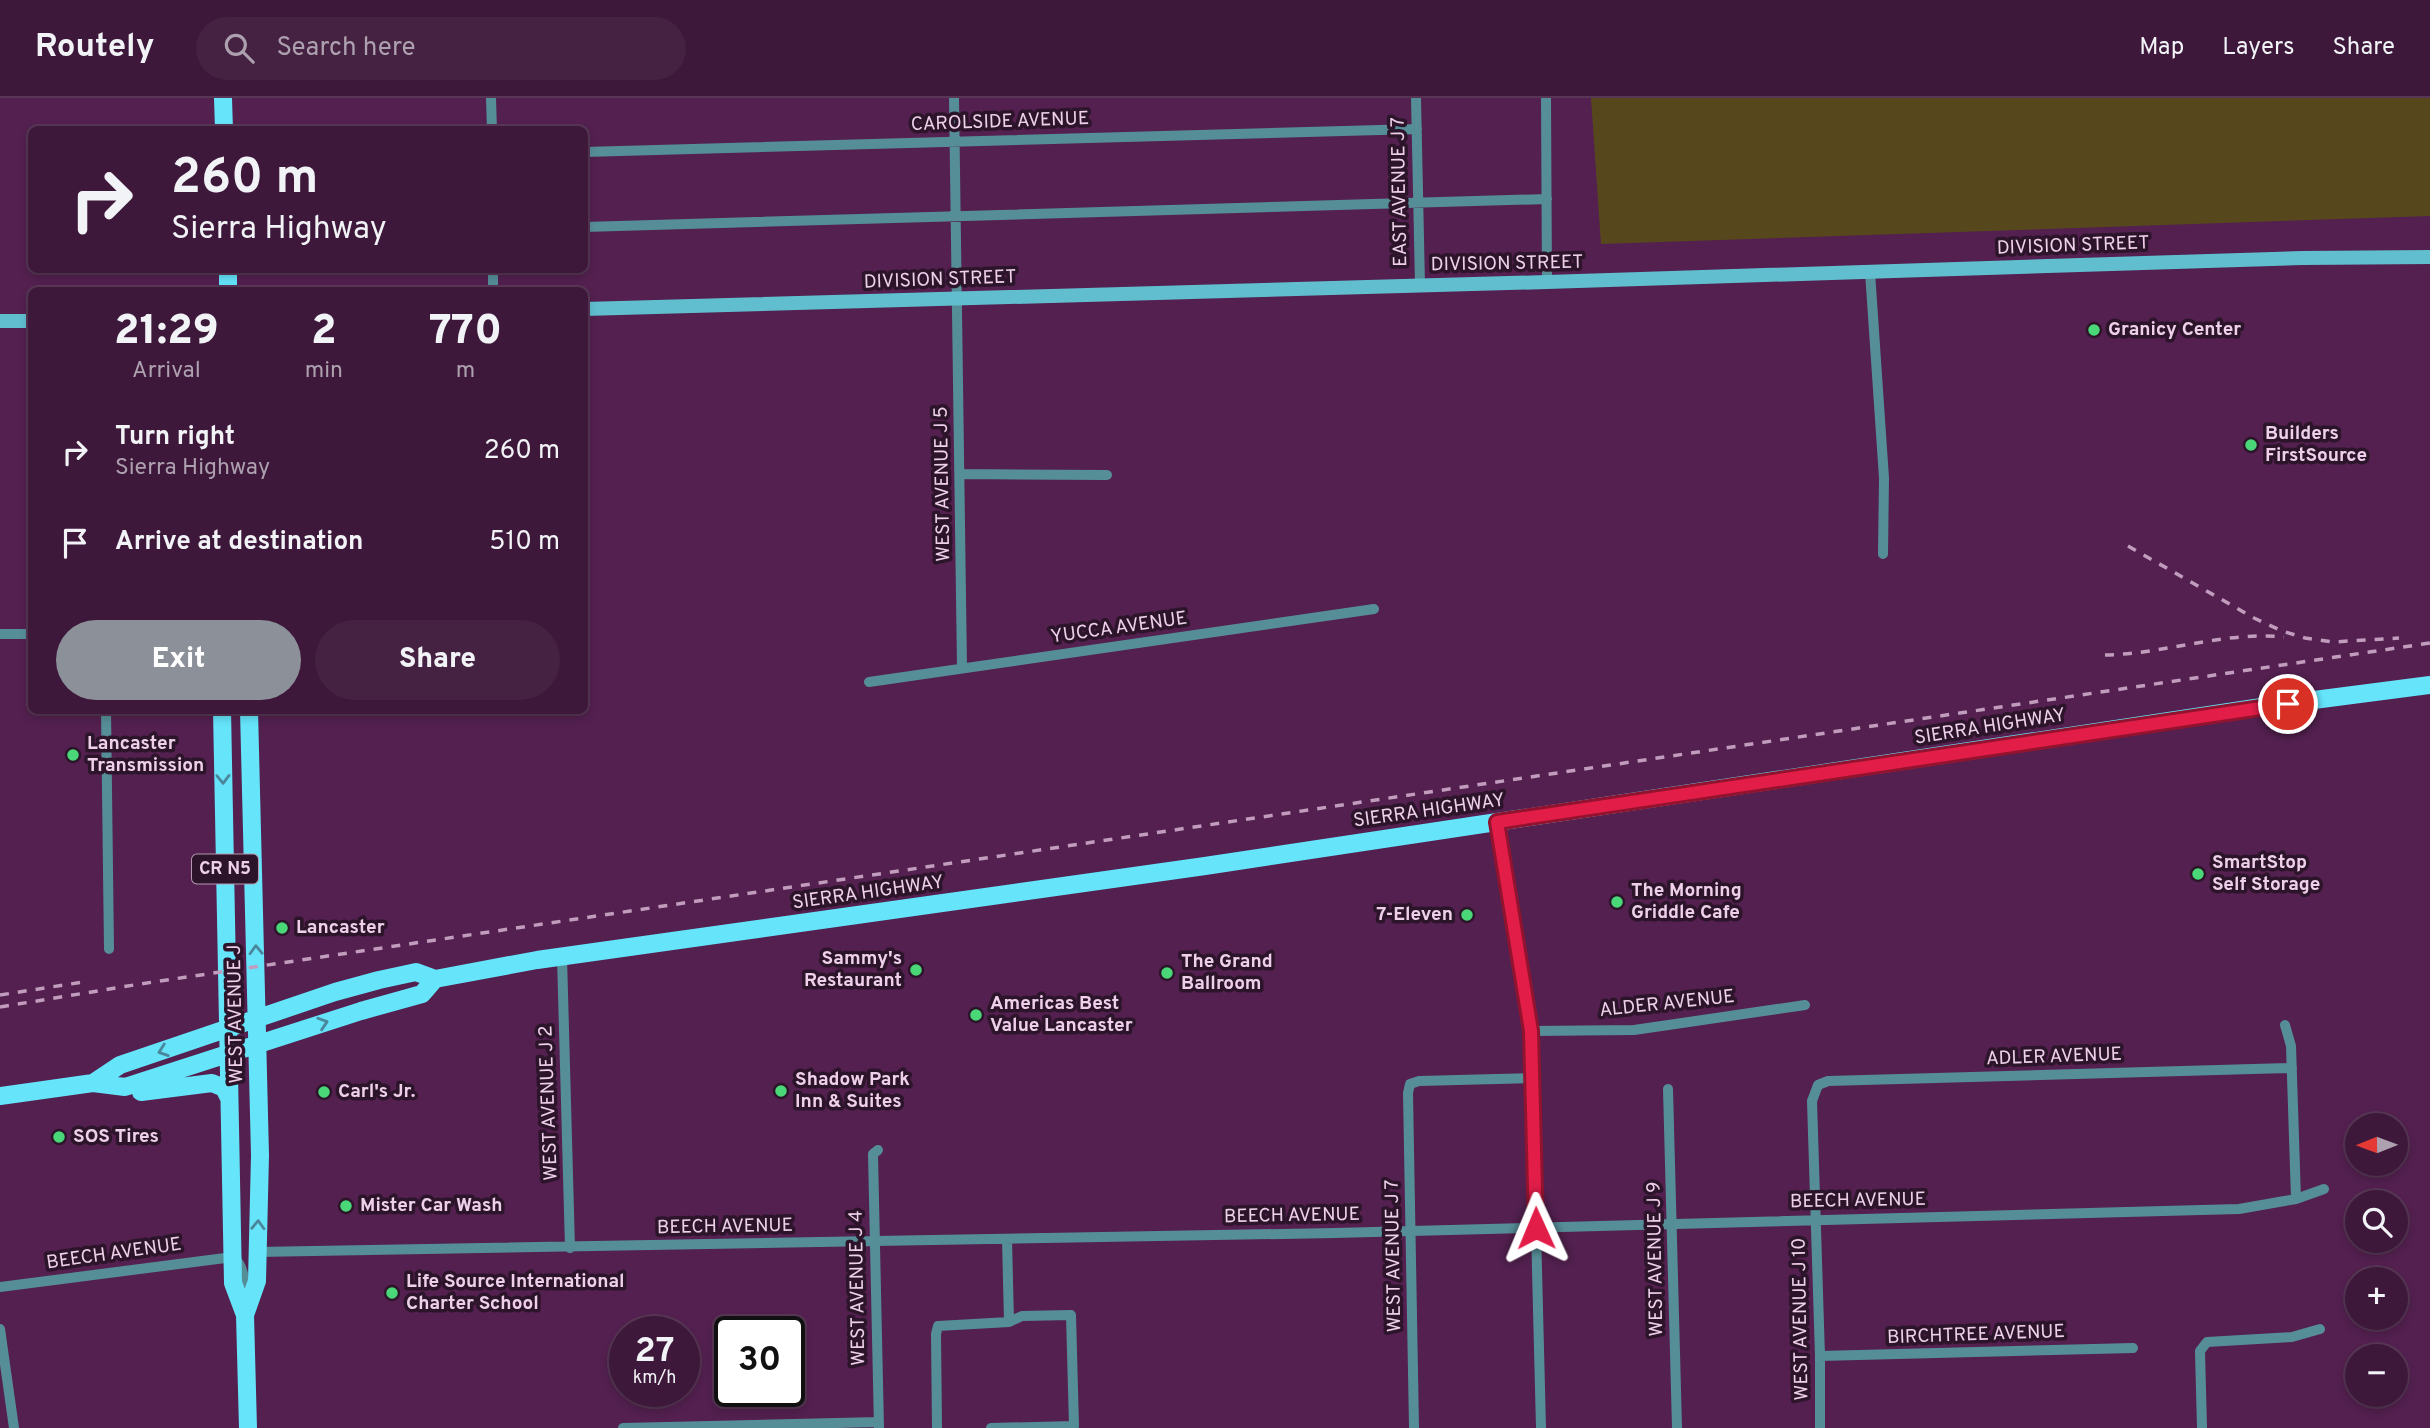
<!DOCTYPE html>
<meta charset="utf-8">
<style>
:root{--surface:#3e183b;--page:#452142;--text:#f1f3f6;--muted:#ada0af;--line:#573755;--accent:#8c9099}
body{margin:0;font-family:Overpass,sans-serif;background:var(--page);color:var(--text);height:100vh;display:flex;flex-direction:column;font-size:26px;white-space:nowrap}
*{box-sizing:border-box;margin:0}
p{font-size:23px;color:var(--muted)}
.icon{flex:none;width:38px;height:38px;fill:none;stroke:currentColor;stroke-width:2;stroke-linecap:round;stroke-linejoin:round}
.map{position:relative;flex:1;overflow:hidden}
.details{position:absolute;left:28px;top:189px;width:560px;height:427px;display:flex;flex-direction:column;background:var(--surface);border-radius:10px;box-shadow:0 4px 10px #0003,0 0 0 2px var(--line)}
.details>*{flex:none}
.banner{position:absolute;left:28px;top:28px;width:560px;height:147px;border-radius:10px;box-shadow:0 4px 10px #0003,0 0 0 2px var(--line);background:#3e183b;color:var(--text);overflow:hidden}
.needle{width:46px;rotate:269deg}
.buttons{position:absolute;left:2345px;top:1015px;display:grid;gap:14px}
.buttons a{display:grid;place-items:center;width:63px;height:63px;border-radius:50%;background:var(--surface);box-shadow:0 4px 10px #0003,0 0 0 2px var(--line);font-size:35px}
.speed{position:absolute;left:609px;top:1218px;display:flex;gap:14px;font-size:35px;font-weight:700;text-align:center}
.speed>*{display:grid;place-content:center;width:91px;height:91px;border-radius:50%;background:var(--surface);box-shadow:0 4px 10px #0003,0 0 0 2px var(--line);line-height:1}
.speed small{font-size:18px;font-weight:400}
.speed .limit{border:4px solid #111;border-radius:10px;background:#fff;color:#111}
.pin{position:absolute;display:grid;place-items:center;width:60px;height:60px;color:#fff;margin:-30px;border:4px solid #fff;border-radius:50%;box-shadow:0 2px 7px #0007}
.me{position:absolute;width:77px;margin:-38px;rotate:359deg;stroke-linejoin:round;filter:drop-shadow(0 0 5px #0008)}
.turn{display:flex;align-items:center;gap:24px;height:147px;padding:0 28px;font-size:32px}
.turn .icon{width:91px;height:91px;stroke-width:2.5}
.turn b{display:block;font-size:49px;line-height:60px}
.eta{display:flex;justify-content:space-evenly;align-items:center;height:119px;text-align:center}
.eta b{font-size:42px;font-weight:800;line-height:49px}
.primary-button{display:flex;gap:14px;margin-top:auto;padding:14px 28px}
.primary-button a{flex:1;height:80px;border-radius:42px;background:var(--accent);color:#fff;font-size:28px;font-weight:800;line-height:80px;text-align:center}
.primary-button a+a{background:var(--page);color:var(--text)}
ul{padding:0;list-style:none}
li{display:flex;align-items:center;gap:21px;height:91px;padding:0 28px}
li div{flex:1}
li b{display:block;font-size:26px}
li em{font-style:normal}
header{display:flex;align-items:center;gap:42px;box-sizing:border-box;height:98px;padding:0 35px;background:var(--surface);border-bottom:2px solid var(--line)}
header strong{font-size:33px}
nav{display:flex;gap:38px;margin-inline-start:auto;font-size:24px}
.search{width:490px;height:63px;background:var(--page);display:flex;align-items:center;gap:18px;box-sizing:border-box;padding:0 24px;border-radius:38px;color:var(--muted);font-size:26px}
.map>svg:first-child{display:block}
.green{fill:#56481c}
.lines{fill:none;stroke-linecap:round;stroke-linejoin:round}
.minor{stroke:#568e98;stroke-width:10}
.secondary{stroke:#60becf;stroke-width:14}
.primary{stroke:#65e4fa;stroke-width:18}
.rail{stroke:#c19cbd;stroke-width:3.5;stroke-dasharray:9 9;stroke-linecap:butt}
.oneway{stroke:#4b879c}
.route-casing{stroke:#92132f;stroke-width:18}
.route{stroke:#e11d48;stroke-width:12}
.poi-dot{fill:#4ad778;stroke:#2c152a;stroke-width:2.5}
.labels{text-anchor:middle;dominant-baseline:central;stroke-width:7;stroke-linejoin:round;paint-order:stroke}
.shield{fill:#2c152a;stroke:#b498b1;stroke-width:2}
.shield-label{font-size:18px;font-weight:bold;fill:#efd0eb}
.street-label{font-size:19px;fill:#efd0eb;stroke:#2c152a}
.poi-label{font-size:19px;font-weight:bold;fill:#efd0eb;stroke:#2c152a;text-anchor:start}
</style>
<header>
<strong>Routely</strong>
<div class="search"><svg class="icon" aria-label="search" viewBox="0 0 24 24"><circle cx="10" cy="10" r="6"/><path d="M15 15l6 6"/></svg>Search here</div>
<nav><a>Map</a><a>Layers</a><a>Share</a></nav>
</header>
<div class="map">
<svg width="2430" height="1330" viewBox="0 0 2430 1330">
<rect width="100%" height="100%" fill="#53204f"/>
<path class="green" d="M1591,0h839v118l-829,28z"/>
<g class="lines">
<path class="minor" d="M491,0l1,32
M954,0l8,570
M1416,0l4,187
M1546,0l1,184
M584,54l833,-23
M584,129l963,-28
M493,172v20
M1870,174l14,206 -1,76
M961,376l146,1
M0,536h32
M869,584l505,-73
M106,612l3,239
M1497,724l34,209 10,397
M562,859l8,291
M2285,927l6,21 5,153
M1531,933l103,-1 171,-25
M1668,991l9,339
M878,1052l-5,4 6,274
M1007,1141l2,83
M257,1154l1078,-19 904,-24 57,-10 28,-10
M0,1189l233,-30c13,10 11,27 11,42
M0,1231l14,99
M1820,1258l313,-8
M623,1330l256,-6
M937,1330l-1,-94 2,-8 71,-4 13,-6 49,-1 3,111 -83,2
M1414,1330l-6,-335 2,-9 9,-3 113,-3
M1820,1330v-72l-8,-255 6,-16 10,-4 464,-13
M2202,1330l-2,-77 7,-9 85,-5 28,-8"/>
<path class="secondary" d="M584,211l963,-27 755,-24 128,-1
M0,223h32"/>
<path class="primary" d="M223,0l1,32
M228,172v20
M222,612l11,573 12,32 3,113
M93,985l27,-18 215,-73 44,-12 37,-8 19,7 102,-19 668,-94 1063,-160 162,-21
M141,994l71,-9 12,5 5,10
M0,998l93,-13 32,4 236,-76 61,-17 13,-15
M245,1217l12,-34 3,-126 -11,-445"/>
<path class="rail" d="M2128,448l126,72 28,13 23,7 28,4 66,-4
M2105,557c60,-1 119,-24 179,-18
M0,897l83,-13
M0,909l140,-23 2290,-341"/>
</g>
<defs><path id="oneway-chevron" d="M-2-3.5L2.5 0L-2 3.5" fill="none" stroke-width="1.6" stroke-linecap="round" stroke-linejoin="round" transform="scale(1.75)"/></defs>
<g class="oneway">
<use href="#oneway-chevron" transform="translate(223 681) rotate(89)"/>
<use href="#oneway-chevron" transform="translate(256 852) rotate(-92)"/>
<use href="#oneway-chevron" transform="translate(323 925) rotate(-18)"/>
<use href="#oneway-chevron" transform="translate(163 953) rotate(161)"/>
<use href="#oneway-chevron" transform="translate(258 1127) rotate(-88)"/>
</g>
<g class="lines">
<g class="route-casing">
<path id="route" d="M1536,1130l-5,-197 -34,-209 791,-118"/>
</g>
<use href="#route" class="route"/>
</g>
<g class="poi-dot">
<circle cx="2094" cy="232" r="7"/>
<circle cx="2251" cy="347" r="7"/>
<circle cx="73" cy="657" r="7"/>
<circle cx="2198" cy="776" r="7"/>
<circle cx="1617" cy="804" r="7"/>
<circle cx="1467" cy="817" r="7"/>
<circle cx="282" cy="830" r="7"/>
<circle cx="916" cy="872" r="7"/>
<circle cx="1167" cy="875" r="7"/>
<circle cx="976" cy="917" r="7"/>
<circle cx="781" cy="993" r="7"/>
<circle cx="324" cy="994" r="7"/>
<circle cx="59" cy="1039" r="7"/>
<circle cx="346" cy="1108" r="7"/>
<circle cx="392" cy="1195" r="7"/>
</g>
<g class="labels">
<rect class="shield" x="192" y="756.5" width="66" height="29" rx="5"/>
<g class="shield-label">
<text x="225" y="771">CR N5</text>
</g>
<g class="street-label">
<text transform="translate(1000 24) rotate(-2)">CAROLSIDE AVENUE</text>
<text transform="translate(1400 94) rotate(-91)">EAST AVENUE J 7</text>
<text transform="translate(2073 148) rotate(-2)">DIVISION STREET</text>
<text transform="translate(1507 166) rotate(-1)">DIVISION STREET</text>
<text transform="translate(940 182) rotate(-2)">DIVISION STREET</text>
<text transform="translate(943 386) rotate(-91)">WEST AVENUE J 5</text>
<text transform="translate(1119 530) rotate(-8)">YUCCA AVENUE</text>
<text transform="translate(1990 629) rotate(-9)">SIERRA HIGHWAY</text>
<text transform="translate(1429 713) rotate(-8)">SIERRA HIGHWAY</text>
<text transform="translate(868 795) rotate(-8)">SIERRA HIGHWAY</text>
<text transform="translate(1667 906) rotate(-6)">ALDER AVENUE</text>
<text transform="translate(236 916) rotate(-91)">WEST AVENUE J</text>
<text transform="translate(2054 959) rotate(-2)">ADLER AVENUE</text>
<text transform="translate(549 1005) rotate(-92)">WEST AVENUE J 2</text>
<text transform="translate(1858 1103) rotate(-1)">BEECH AVENUE</text>
<text transform="translate(1292 1118) rotate(-1)">BEECH AVENUE</text>
<text transform="translate(725 1129) rotate(-1)">BEECH AVENUE</text>
<text transform="translate(114 1156) rotate(-8)">BEECH AVENUE</text>
<text transform="translate(1394 1158) rotate(-91)">WEST AVENUE J 7</text>
<text transform="translate(1656 1161) rotate(-91)">WEST AVENUE J 9</text>
<text transform="translate(858 1190) rotate(-91)">WEST AVENUE J 4</text>
<text transform="translate(1801 1221) rotate(-91)">WEST AVENUE J 10</text>
<text transform="translate(1976 1237) rotate(-2)">BIRCHTREE AVENUE</text>
</g>
<g class="poi-label">
<text x="2108" y="232">Granicy Center</text>
<text x="2265" y="336">Builders<tspan x="2265" dy="22">FirstSource</tspan></text>
<text x="87" y="646">Lancaster<tspan x="87" dy="22">Transmission</tspan></text>
<text x="2212" y="765">SmartStop<tspan x="2212" dy="22">Self Storage</tspan></text>
<text x="1631" y="793">The Morning<tspan x="1631" dy="22">Griddle Cafe</tspan></text>
<text x="1453" y="817" text-anchor="end">7-Eleven</text>
<text x="296" y="830">Lancaster</text>
<text x="902" y="861" text-anchor="end">Sammy's<tspan x="902" dy="22">Restaurant</tspan></text>
<text x="1181" y="864">The Grand<tspan x="1181" dy="22">Ballroom</tspan></text>
<text x="990" y="906">Americas Best<tspan x="990" dy="22">Value Lancaster</tspan></text>
<text x="795" y="982">Shadow Park<tspan x="795" dy="22">Inn &amp; Suites</tspan></text>
<text x="338" y="994">Carl's Jr.</text>
<text x="73" y="1039">SOS Tires</text>
<text x="360" y="1108">Mister Car Wash</text>
<text x="406" y="1184">Life Source International<tspan x="406" dy="22">Charter School</tspan></text>
</g>
</g>
</svg>
<div class="buttons">
<a><svg class="needle" viewBox="-14 -14 28 28"><path d="M0-13l5 13h-10z" fill="#e53935"/><path d="M0 13l5-13h-10z" fill="#ada0af"/></svg></a>
<a><svg class="icon" aria-label="search" viewBox="0 0 24 24"><circle cx="10" cy="10" r="6"/><path d="M15 15l6 6"/></svg></a>
<a>+</a>
<a>−</a>
</div>
<div class="speed"><div>27<small>km/h</small></div><div class="limit">30</div></div>
<div class="pin" style="left:2288px;top:606px;background:#d93025"><svg class="icon" aria-label="arrive" viewBox="0 0 24 24"><path d="M6 21V4h12l-3 4 3 4H6"/></svg></div>
<svg class="me" style="left:1536px;top:1130px" viewBox="-20 -20 40 40"><path d="M0-17L14 15 0 8-14 15z" fill="#e11d48" stroke="#fff" stroke-width="4"/></svg>
<div class="banner">
<div class="turn"><svg class="icon" aria-label="right" viewBox="0 0 24 24"><path d="M7 20v-9h11M14 6l5 5-5 5"/></svg><div><b>260 m</b>Sierra Highway</div></div>
</div>
<section class="details">
<div class="eta">
<div><b>21:29</b><p>Arrival</p></div>
<div><b>2</b><p>min</p></div>
<div><b>770</b><p>m</p></div>
</div>
<ul>
<li><svg class="icon" aria-label="right" viewBox="0 0 24 24"><path d="M7 20v-9h11M14 6l5 5-5 5"/></svg><div><b>Turn right</b><p>Sierra Highway</p></div><em>260 m</em></li>
<li><svg class="icon" aria-label="arrive" viewBox="0 0 24 24"><path d="M6 21V4h12l-3 4 3 4H6"/></svg><div><b>Arrive at destination</b></div><em>510 m</em></li>
</ul>
<div class="primary-button"><a>Exit</a><a>Share</a></div>
</section>
</div>
